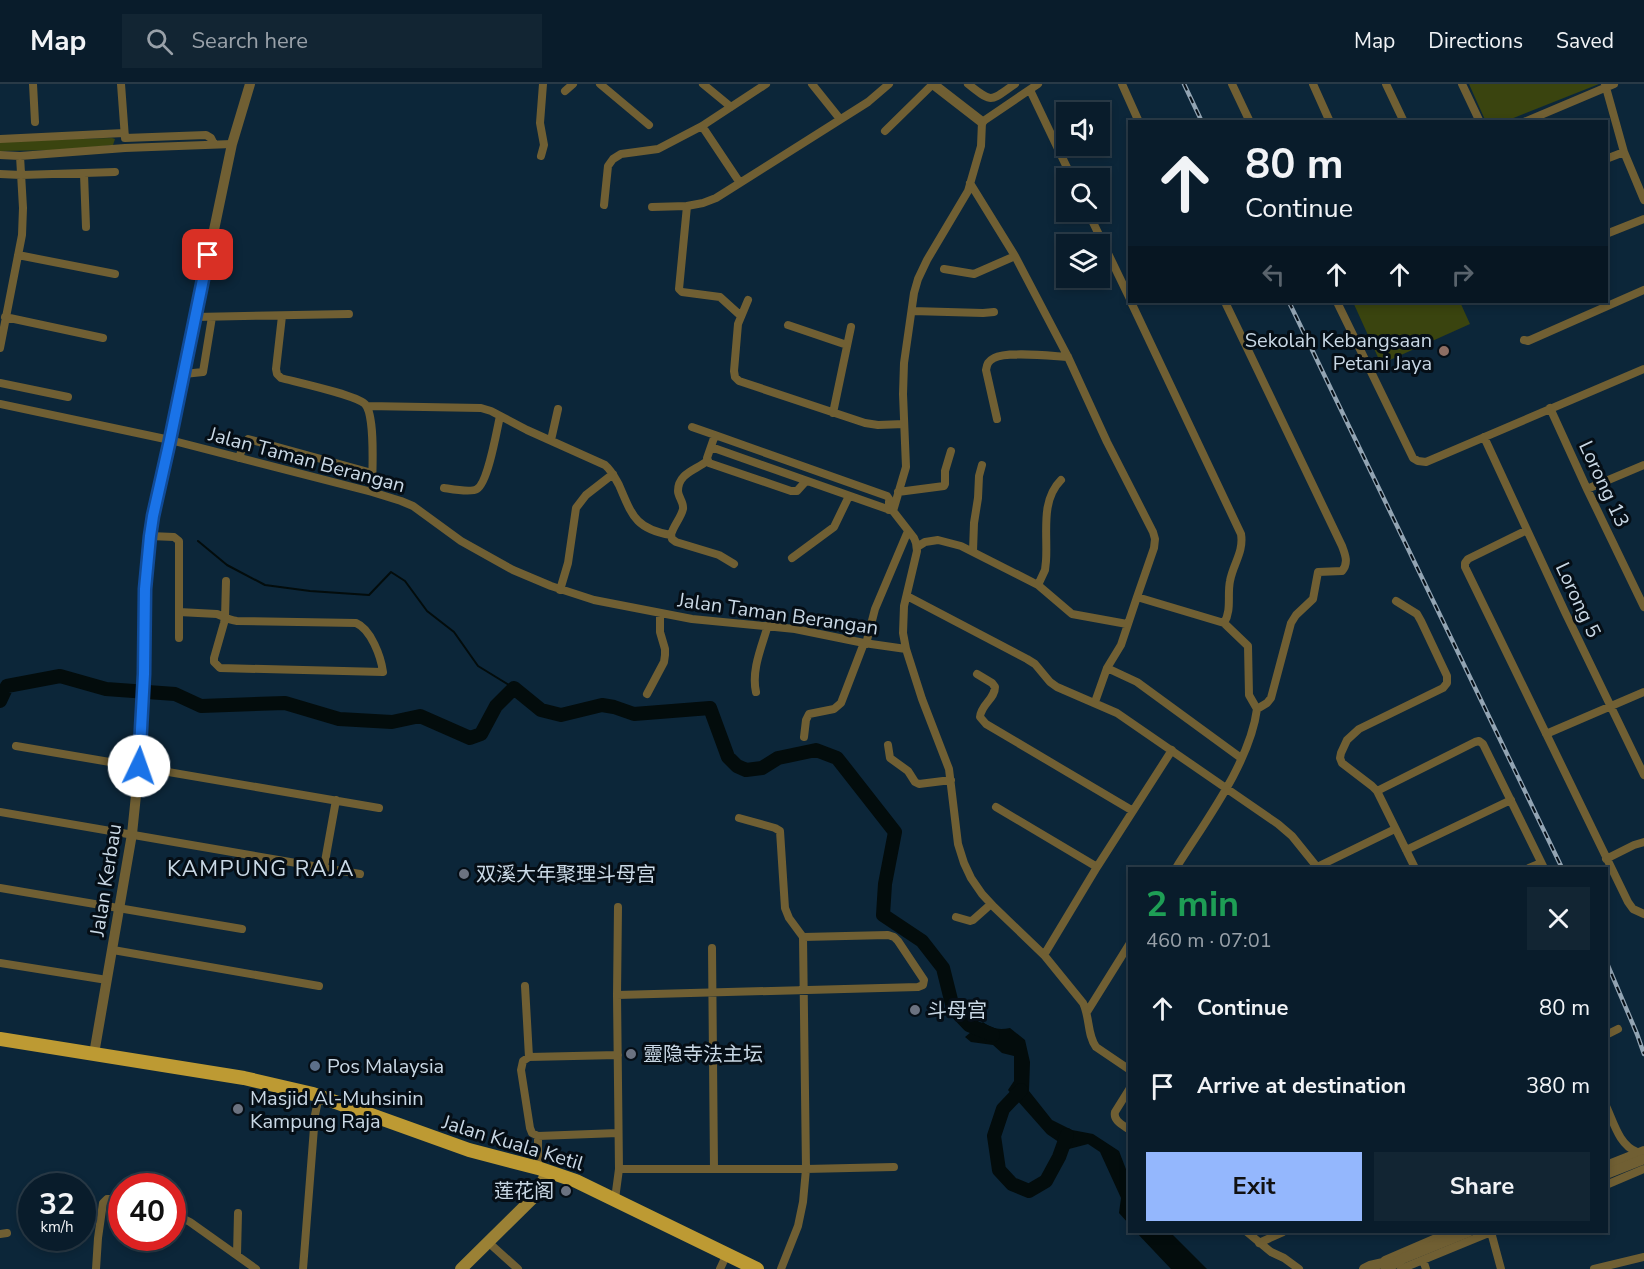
<!DOCTYPE html>
<meta charset="utf-8">
<style>
:root{--surface:#091c2b;--page:#122533;--text:#f1f3f6;--muted:#99a1a9;--line:#293a47;--accent:#94b7fd}
body{margin:0;font-family:"Nunito Sans","Noto Sans SC",sans-serif;background:var(--page);color:var(--text);height:100vh;display:flex;flex-direction:column;font-size:22px;white-space:nowrap}
*{box-sizing:border-box;margin:0}
p{font-size:20px;color:var(--muted)}
.icon{flex:none;width:33px;height:33px;fill:none;stroke:currentColor;stroke-width:2;stroke-linecap:round;stroke-linejoin:round}
.map{position:relative;flex:1;overflow:hidden}
.side{position:absolute;left:1128px;top:783px;width:480px;height:366px;display:flex;flex-direction:column;background:var(--surface);border-radius:0px;box-shadow:0 3px 9px #0003,0 0 0 2px var(--line)}
.side>*{flex:none}
.banner{position:absolute;left:1128px;top:36px;width:480px;height:183px;border-radius:0px;box-shadow:0 3px 9px #0003,0 0 0 2px var(--line);background:#091c2b;color:var(--text);overflow:hidden}
.buttons{position:absolute;left:1056px;top:18px;display:grid;gap:12px}
.buttons a{display:grid;place-items:center;width:54px;height:54px;border-radius:0px;background:var(--surface);box-shadow:0 3px 9px #0003,0 0 0 2px var(--line);font-size:30px}
.speed{position:absolute;left:18px;top:1089px;display:flex;gap:12px;font-size:30px;font-weight:700;text-align:center}
.speed>*{display:grid;place-content:center;width:78px;height:78px;border-radius:50%;background:var(--surface);box-shadow:0 3px 9px #0003,0 0 0 2px var(--line);line-height:1}
.speed small{font-size:15px;font-weight:400}
.speed .limit{border:9px solid #d22;background:#fff;color:#111}
.pin{position:absolute;display:grid;place-items:center;width:51px;height:51px;color:#fff;margin:-26px;border-radius:12px;box-shadow:0 3px 9px #0006}
.me{position:absolute;width:66px;margin:-33px;rotate:3deg;stroke-linejoin:round;filter:drop-shadow(0 0 4px #0008)}
.turn{display:flex;align-items:center;gap:21px;height:126px;padding:0 18px;font-size:27px}
.turn .icon{width:78px;height:78px;stroke-width:2.5}
.turn b{display:block;font-size:42px;line-height:51px}
.lanes{display:flex;align-items:center;height:57px;padding:0 18px;background:#0003;justify-content:center;gap:30px;direction:ltr}
.lanes .off{opacity:.35}
.round{display:grid;place-items:center;flex:none;width:63px;height:63px;border-radius:0px;background:var(--page)}
.headline{display:flex;align-items:center;justify-content:space-between;height:102px;padding:0 18px}
h1{font-size:36px;font-weight:700;line-height:45px;color:#1e9e55}
.button{display:flex;gap:12px;margin-top:auto;padding:12px 18px}
.button a{flex:1;height:69px;border-radius:0px;background:var(--accent);color:#111;font-size:24px;font-weight:700;line-height:69px;text-align:center}
.button a+a{background:var(--page);color:var(--text)}
ul{padding:0;list-style:none}
li{display:flex;align-items:center;gap:18px;height:78px;padding:0 18px}
li div{flex:1}
li b{display:block;font-size:22px}
li em{font-style:normal}
header{display:flex;align-items:center;gap:36px;box-sizing:border-box;height:84px;padding:0 30px;background:var(--surface);border-bottom:2px solid var(--line)}
header strong{font-size:28px}
nav{display:flex;gap:33px;margin-inline-start:auto;font-size:21px}
.search{width:420px;height:54px;background:var(--page);display:flex;align-items:center;gap:15px;box-sizing:border-box;padding:0 21px;border-radius:0px;color:var(--muted);font-size:22px}
.map>svg:first-child{display:block}
.green{fill:#3a440f}
.water{fill:#030c0c}
.lines{fill:none;stroke-linecap:round;stroke-linejoin:round}
.stream{stroke:#030c0c;stroke-width:2}
.river{stroke:#030c0c;stroke-width:14}
.minor{stroke:#705f33;stroke-width:8}
.tertiary{stroke:#705f33;stroke-width:10}
.secondary{stroke:#9b8135;stroke-width:12}
.primary{stroke:#bd9a33;stroke-width:14}
.rail-casing{stroke:#92a4b3;stroke-width:4.5}
.rail{stroke:#050e16;stroke-width:2;stroke-dasharray:7;stroke-linecap:butt}
.route-casing{stroke:#114b97;stroke-width:15}
.route{stroke:#1a73e8;stroke-width:10}
.education-dot{fill:#8d6e63;stroke:#050e16;stroke-width:2}
.worship-dot{fill:#6b7280;stroke:#050e16;stroke-width:2}
.service-dot{fill:#5c6f8a;stroke:#050e16;stroke-width:2}
.labels{text-anchor:middle;dominant-baseline:central;stroke-width:6;stroke-linejoin:round;paint-order:stroke}
.poi-label{font-size:20px;fill:#c9d8e5;stroke:#050e16;text-anchor:start}
.street-label{font-size:20px;fill:#c9d8e5;stroke:#050e16}
.quarter-label{font-size:22px;letter-spacing:1.5px;fill:#c9d8e5;stroke:#050e16}
</style>
<header>
<strong>Map</strong>
<div class="search"><svg class="icon" aria-label="search" viewBox="0 0 24 24"><circle cx="10" cy="10" r="6"/><path d="M15 15l6 6"/></svg>Search here</div>
<nav><a>Map</a><a>Directions</a><a>Saved</a></nav>
</header>
<div class="map">
<svg width="1644" height="1185" viewBox="0 0 1644 1185">
<rect width="100%" height="100%" fill="#0c2639"/>
<path class="green" d="M1469,0h130l-93,37 -20,1z
M112,54l3,1 -2,6 -49,5 -64,1v-10z
M1353,218h107l10,22 -89,40z"/>
<path class="water" d="M983,938c9,7 16,8 27,6l15,12 5,22 -1,29 23,29 20,10 21,4 26,17 10,26v47l-10,-11 2,-15 -21,-46 -12,-8 -19,5 -22,-15 -39,-44 6,-9v-25l-12,-3 -9,-8 -22,-3 -6,-5z
M1136,1148h34l37,37h-36z"/>
<g class="lines">
<path class="stream" d="M198,457l29,24 38,20 45,6 59,4 22,-23 14,9 22,30 27,21 24,34 36,22"/>
<path class="river" d="M0,617l7,-15 53,-10 46,13 69,5 26,12 84,-3 54,16 53,3 28,-6 50,22 11,-4 15,-28 18,-18 27,22 20,5 41,-10 12,2 20,7 76,-6 18,49 9,9 9,4 16,-2 16,-10 38,-8 21,8 58,74 -10,52 -2,31 39,26 21,27 10,40 16,17 24,10
M1021,1006l-18,19 -9,27 5,34 13,14 17,7 17,-10 13,-24 8,-22"/>
<path class="minor" d="M33,0l2,38
M121,0l4,54
M600,0l49,41
M703,0l28,23
M812,0l28,35
M968,0c25,20 22,17 47,0
M1122,0l17,38
M1232,0l18,38
M1313,0l17,38
M1386,0l18,38
M1462,0l18,38
M1605,0l19,68 20,48
M1030,6l42,88
M565,7l8,-7
M1524,38l90,-38
M702,42l38,57
M885,47l48,-47
M125,54l81,-3 5,3 3,6
M0,55l124,-6
M0,71l20,1 105,-8 107,-4
M541,72l3,-11 -4,-22 3,-39
M1606,75l18,-7
M0,90l21,1 94,-3
M84,90l2,53
M970,99l45,73 53,101 39,85 46,90 2,7 -1,9 -17,49
M604,121l4,-39 5,-7 8,-5 37,-5 44,-23 64,-42
M652,123l35,-1
M1088,128l42,87
M1606,150l38,-15
M18,171l97,19
M944,185l30,5 41,-18
M748,216l-10,24 -4,47 1,6 4,4 126,42 13,2 26,-1
M1131,218l110,232c3,18 -8,30 -11,47 -3,14 2,29 -6,42l24,23 1,49 8,14
M1337,218l76,156 5,3 8,1 218,-93
M912,227l71,2 11,-1
M282,232l-6,53 1,5 4,4c15,4 75,17 84,26 11,12 7,70 7,88
M741,232l-21,-19 -38,-5 -3,-3 8,-83 16,-3 13,-5 152,-96 21,-18
M5,233l98,21
M195,233l154,-3
M788,241l59,20
M1524,256l4,1 116,-51
M0,264l22,-113 1,-27 -3,-52
M184,290l19,-2 9,-55
M0,299l68,14
M0,320l170,36 202,52 29,9 12,5 48,35 52,29 38,16 43,14 98,19 103,10 69,14 42,6
M367,322l114,2 10,3 36,19 78,35c7,6 10,13 14,20 13,30 16,44 52,50
M1550,324l37,81 57,118
M833,329l18,-86
M997,335l-11,-49c1,-6 2,-9 8,-12 13,-7 57,-2 74,-1
M692,343l23,8
M1484,353l81,175 79,163
M551,356l7,-31
M711,363l182,64 21,27 2,5 1,8 -13,55 -1,27 3,16 16,50 27,70 9,75 6,19 7,15 11,16 12,13 50,48 39,48c7,14 4,32 13,44l34,23
M239,374l4,-12 5,-7 124,34
M707,377c-11,9 -29,12 -29,30 0,6 6,11 5,18 -2,9 -10,17 -12,26l1,4 4,3 43,13 15,9
M806,397l-9,10h-6l-82,-28 -2,-5 8,-23 172,61 2,3v11
M444,404c7,1 27,5 33,1 11,-6 20,-60 23,-73
M1587,405l57,-24
M898,408l46,-6 1,-2v-13l6,-20
M893,427l13,-44 -3,-73 1,-31 10,-70 4,-14 9,-19 41,-69 13,-45 1,-24 56,-38
M1527,446l-59,29 -3,4v4l163,335 5,7 11,5
M150,452l24,1 5,4v97
M917,463l8,-5 13,-2 23,6 77,39 34,29 55,10
M973,467l1,-28 4,-25 1,-22 3,-11
M792,474l42,-31 15,-31
M1038,501l7,-15 1,-9c2,-27 -6,-60 15,-81
M560,506l8,-27 8,-55 10,-13 27,-21
M907,512l120,63 8,5 15,18 7,5 60,26 161,111 14,12 25,31
M1396,517l21,13 4,7 26,55v7l-4,5 -84,41 -12,11 -6,13 -1,5 2,5 30,23 5,5 38,77
M179,528l38,2c7,3 12,6 20,7l119,2c15,6 25,34 27,49l-163,-4 -6,-6v-4l10,-35 1,-5 1,-37
M866,560l9,-35 33,-78
M1107,584l30,14 104,76
M977,590l15,9 3,4c0,12 -14,17 -15,30l6,7 147,87
M756,608c-5,-22 6,-46 12,-67
M647,610l17,-32 1,-7v-6l-5,-17v-18
M1095,618l12,-34 14,-23 16,-48 87,26
M1546,650l98,-42
M804,653l2,-17 3,-6 25,-5 7,-6 23,-60
M888,661l2,13 18,13 7,11 4,2 32,-4
M16,662l363,62
M1377,707l98,-49 4,-1 4,3 61,124
M996,723l101,60
M0,728l360,62
M739,734l36,10 5,3 5,77 4,10 14,19 3,232 -3,33 -5,24 -17,43
M1406,766l105,-50
M1606,775l28,-14 10,-3
M324,783l12,-67
M1176,784c28,-45 74,-105 81,-159l10,-6 4,-5 20,-75 5,-8 17,-16 5,-27 24,-1c7,-8 3,-17 0,-25l-117,-244
M1315,784l80,-39
M1529,784l12,-5
M0,804l242,41
M956,833l14,4 3,-1 18,-16
M712,864l2,221
M113,866l206,36
M1044,871l53,-88 75,-117
M0,879l107,17
M525,902l4,71 89,-2
M617,911l301,-8 5,-2 1,-5 -26,-39 -4,-4 -6,-2 -85,2
M1087,928l43,-69
M1606,951l12,-6
M529,973l-6,4 -2,9 9,58 2,5 6,3 80,-3
M1130,1004l-15,24c-2,9 8,13 15,18
M1606,1022c8,17 13,39 31,46
M538,1052v32
M1606,1081l38,-15
M619,1085h187l88,-2
M1606,1101l38,-16
M615,1115l4,-30 -2,-174 1,-88
M172,1129l18,9 66,47
M1247,1148l24,20 13,6 15,11
M1491,1148l10,37
M0,1150l7,-1
M488,1158l30,27
M1259,1159l24,-11
M237,1171l1,-42
M1385,1176l65,-28
M1423,1176l3,9
M96,1185l2,-31 5,-35 4,-4h15
M303,1185l12,-154 4,-19
M720,1185l7,-15
M1401,1185l90,-37
M1594,1185l50,-12"/>
<path class="tertiary" d="M933,0l49,38
M94,970l38,-220 7,-68 3,-52 3,-125 8,-73 17,-76 62,-296 18,-60
M1606,1090l38,-15
M1364,1185l6,-3 22,-5
M1386,1185l18,-11 64,-26"/>
<path class="secondary" d="M461,1185l74,-73 13,-25"/>
<path class="primary" d="M0,955l244,39 69,16 156,56 69,18 38,13 181,88"/>
<g class="rail-casing">
<path id="rail" d="M1184,0l18,38
M1289,218l273,566
M1606,877l31,73 7,20"/>
</g>
<use href="#rail" class="rail"/>
</g>
<g class="lines">
<g class="route-casing">
<path id="route" d="M139,682l5,-92 1,-85 5,-53 3,-20 17,-76 38,-185"/>
</g>
<use href="#route" class="route"/>
</g>
<circle class="education-dot" cx="1444" cy="267" r="6"/>
<g class="worship-dot">
<circle cx="464" cy="790" r="6"/>
<circle cx="915" cy="926" r="6"/>
<circle cx="631" cy="970" r="6"/>
<circle cx="238" cy="1025" r="6"/>
<circle cx="566" cy="1107" r="6"/>
</g>
<circle class="service-dot" cx="315" cy="982" r="6"/>
<g class="labels">
<g class="poi-label">
<text x="1432" y="256" text-anchor="end">Sekolah Kebangsaan<tspan x="1432" dy="23">Petani Jaya</tspan></text>
<text x="476" y="790">双溪大年聚理斗母宫</text>
<text x="927" y="926">斗母宫</text>
<text x="643" y="970">靈隐寺法主坛</text>
<text x="327" y="982">Pos Malaysia</text>
<text x="250" y="1014">Masjid Al-Muhsinin<tspan x="250" dy="23">Kampung Raja</tspan></text>
<text x="554" y="1107" text-anchor="end">莲花阁</text>
</g>
<g class="street-label">
<text transform="translate(307 376) rotate(15)">Jalan Taman Berangan</text>
<text transform="translate(1604 400) rotate(65)">Lorong 13</text>
<text transform="translate(1578 516) rotate(65)">Lorong 5</text>
<text transform="translate(778 530) rotate(8)">Jalan Taman Berangan</text>
<text transform="translate(106 796) rotate(-81)">Jalan Kerbau</text>
<text transform="translate(513 1059) rotate(17)">Jalan Kuala Ketil</text>
</g>
<g class="quarter-label">
<text x="261" y="785">KAMPUNG RAJA</text>
</g>
</g>
</svg>
<div class="buttons">
<a><svg class="icon" aria-label="sound" viewBox="0 0 24 24"><path d="M4 9h4l5-4v14l-5-4H4zM17 9q2 3 0 6"/></svg></a>
<a><svg class="icon" aria-label="search" viewBox="0 0 24 24"><circle cx="10" cy="10" r="6"/><path d="M15 15l6 6"/></svg></a>
<a><svg class="icon" aria-label="layers" viewBox="0 0 24 24"><path d="M12 4l9 5-9 5-9-5zM3 14l9 5 9-5"/></svg></a>
</div>
<div class="speed"><div>32<small>km/h</small></div><div class="limit">40</div></div>
<div class="pin" style="left:208px;top:171px;background:#d93025"><svg class="icon" aria-label="arrive" viewBox="0 0 24 24"><path d="M6 21V4h12l-3 4 3 4H6"/></svg></div>
<svg class="me" style="left:139px;top:682px" viewBox="-20 -20 40 40"><circle r="19" fill="#fff"/><path d="M0-13L10 11 0 6-10 11z" fill="#1a73e8"/></svg>
<div class="banner">
<div class="turn"><svg class="icon" aria-label="ahead" viewBox="0 0 24 24"><path d="M12 20V5M6 11l6-6 6 6"/></svg><div><b>80 m</b>Continue</div></div>
<div class="lanes"><svg class="icon off" aria-label="left" viewBox="0 0 24 24"><path d="M17 20v-9H6M10 6l-5 5 5 5"/></svg><svg class="icon" aria-label="ahead" viewBox="0 0 24 24"><path d="M12 20V5M6 11l6-6 6 6"/></svg><svg class="icon" aria-label="ahead" viewBox="0 0 24 24"><path d="M12 20V5M6 11l6-6 6 6"/></svg><svg class="icon off" aria-label="right" viewBox="0 0 24 24"><path d="M7 20v-9h11M14 6l5 5-5 5"/></svg></div>
</div>
<section class="side">
<div class="headline"><div><h1>2 min</h1><p>460 m · 07:01</p></div><a class="round"><svg class="icon" aria-label="close" viewBox="0 0 24 24"><path d="M6 6l12 12M18 6L6 18"/></svg></a></div>
<ul>
<li><svg class="icon" aria-label="ahead" viewBox="0 0 24 24"><path d="M12 20V5M6 11l6-6 6 6"/></svg><div><b>Continue</b></div><em>80 m</em></li>
<li><svg class="icon" aria-label="arrive" viewBox="0 0 24 24"><path d="M6 21V4h12l-3 4 3 4H6"/></svg><div><b>Arrive at destination</b></div><em>380 m</em></li>
</ul>
<div class="button"><a>Exit</a><a>Share</a></div>
</section>
</div>
